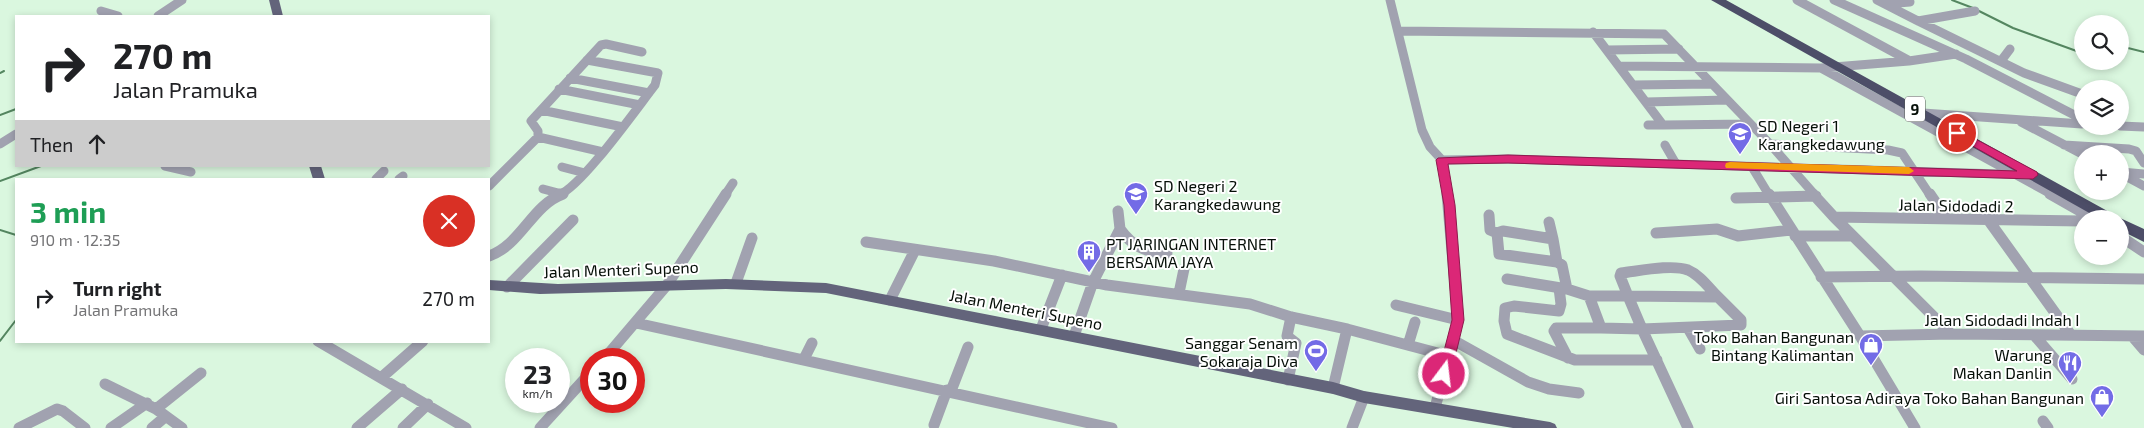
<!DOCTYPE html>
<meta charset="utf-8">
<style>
:root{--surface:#fff;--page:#f6f6f6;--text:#202124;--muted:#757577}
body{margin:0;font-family:"Exo 2",sans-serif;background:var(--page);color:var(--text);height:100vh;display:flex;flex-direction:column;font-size:19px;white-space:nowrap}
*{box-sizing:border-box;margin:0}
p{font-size:16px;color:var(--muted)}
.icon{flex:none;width:28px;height:28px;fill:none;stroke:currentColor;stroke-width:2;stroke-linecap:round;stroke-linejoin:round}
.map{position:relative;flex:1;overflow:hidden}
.panel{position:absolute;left:15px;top:178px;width:475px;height:165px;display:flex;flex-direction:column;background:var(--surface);border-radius:0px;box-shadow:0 2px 8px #0003}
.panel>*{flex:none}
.guide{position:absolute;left:15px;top:15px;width:475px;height:152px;border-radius:0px;box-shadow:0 2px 8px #0003;background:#fff;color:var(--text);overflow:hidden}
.fabs{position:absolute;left:2074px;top:15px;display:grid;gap:10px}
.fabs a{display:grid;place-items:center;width:55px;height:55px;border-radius:50%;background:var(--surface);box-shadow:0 2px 8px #0003;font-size:25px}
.speed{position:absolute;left:505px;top:348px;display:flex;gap:10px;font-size:25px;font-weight:700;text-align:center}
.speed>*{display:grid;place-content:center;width:65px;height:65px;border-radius:50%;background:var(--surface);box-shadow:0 2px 8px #0003;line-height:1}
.speed small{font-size:12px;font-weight:400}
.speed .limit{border:8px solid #d22;background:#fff;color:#111}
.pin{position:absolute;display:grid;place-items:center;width:42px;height:42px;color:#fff;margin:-21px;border:2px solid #fff;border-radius:50%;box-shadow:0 1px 5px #0007}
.me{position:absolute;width:55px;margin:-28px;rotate:15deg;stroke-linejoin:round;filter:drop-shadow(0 0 4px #0008)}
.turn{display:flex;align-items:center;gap:18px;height:105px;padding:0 15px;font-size:22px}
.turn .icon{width:65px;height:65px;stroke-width:2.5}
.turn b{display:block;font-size:35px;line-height:42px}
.then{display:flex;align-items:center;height:48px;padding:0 15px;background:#0003;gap:10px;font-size:19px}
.round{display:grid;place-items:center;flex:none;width:52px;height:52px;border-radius:26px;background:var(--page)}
.head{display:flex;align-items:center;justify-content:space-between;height:85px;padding:0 15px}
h1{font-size:30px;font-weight:700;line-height:38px;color:#1e9e55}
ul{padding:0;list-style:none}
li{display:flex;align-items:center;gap:15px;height:70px;padding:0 15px}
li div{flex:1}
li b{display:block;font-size:19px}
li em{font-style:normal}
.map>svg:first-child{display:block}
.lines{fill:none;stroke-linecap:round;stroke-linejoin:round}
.stream{stroke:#548660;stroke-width:2}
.minor-far1{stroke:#a1a2b0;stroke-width:9}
.minor{stroke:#a1a2b0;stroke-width:11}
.major{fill:#63647b;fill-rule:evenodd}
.highway{fill:#4d4e68;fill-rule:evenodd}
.route{fill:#db2777;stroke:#8e194d}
.slow{fill:#f59e0b}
.labels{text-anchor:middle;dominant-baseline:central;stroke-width:4;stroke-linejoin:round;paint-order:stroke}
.shield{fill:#fff;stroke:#515752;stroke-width:1}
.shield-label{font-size:15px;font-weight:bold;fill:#060f08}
.poi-label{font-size:16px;fill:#060f08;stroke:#fff;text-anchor:end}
.street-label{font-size:16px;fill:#060f08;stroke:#fff}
</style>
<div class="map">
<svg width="2144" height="428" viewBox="0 0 2144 428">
<rect width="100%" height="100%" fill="#daf7df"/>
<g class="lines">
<path class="stream" d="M1952,0l21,8
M1977,10l36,18 69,25
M2120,46l24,6
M0,73l4,-2
M0,115l16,-6
M0,181l41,-15
M0,230l16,5
M0,341l16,-21"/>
<path class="minor-far1" d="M1390,0l32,130 8,17 12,13 5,35
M1797,0l111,60
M1834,0l132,59 116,60
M1877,0l41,21 57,-10
M1885,4l25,-2
M101,11l17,5
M158,16l24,-16
M1918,21l106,52 58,21
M1399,31l265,3 106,110 45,51
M1593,32l70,93 87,-1
M1607,50l72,-1
M2001,61l9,-12
M1619,66l202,2 88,-7 47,-7
M1821,68l232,127
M570,78l79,15
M1633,85l79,-1
M559,89l81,16
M1646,102l81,-2
M541,110l82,17
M1923,113l159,11
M2021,122l61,32
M1648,125h15
M2120,126l24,1
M538,137l65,15
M0,144l16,-10
M1770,144l118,6 14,3 28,42
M1665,145l11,19
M2064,145l65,4 7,2 8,12
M1442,160l66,-1 525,16
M165,166l26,6
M562,167l23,6
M1752,167l17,28
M2121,172l23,2
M2120,173l24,13
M376,179l8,-8
M399,179l4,-3
M489,186l49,-49v-6l-7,-10 70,-76 5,-1 36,8
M543,189l19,5
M559,195c23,-9 78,-87 96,-110l3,-12 -71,-13
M725,195l8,-12"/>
<path class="minor" d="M560,194h2
M1769,194l91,142 55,92
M1813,194l21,23 117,117
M1930,194l17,25
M2050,194l44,25
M1736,198l80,-2
M1489,215l1,15 7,3
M1834,217l248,4
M1989,221l82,114
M1549,222l4,17
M1120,229c12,17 26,24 47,24
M1503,231l50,8 4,23 -58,-8 -2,-21z
M1656,233l61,-4 21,7 53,-6
M1795,236h58
M2120,236l24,16
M866,242l128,19 113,24 143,19 41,13 56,12
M489,256c32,-11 43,-51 74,-62
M1557,262l5,3 5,24
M1821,277l100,-1 223,3
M1507,279l60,10 22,7
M736,283l16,-45
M507,287l66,-67
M1559,288l2,16 -2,7 -45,-5 -9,2 -1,13 3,13 68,26h82
M1179,293l5,-24
M1628,296l90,1
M1628,296l14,33
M1628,296h-39l12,32 41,1
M1628,296l-8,-20 1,-3c18,-2 51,-9 67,-3 12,5 21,18 30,27
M890,300l25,-50
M1396,305l62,15
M636,323l476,105
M1688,328l12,21
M1041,329l21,-54
M1642,329l46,99
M1642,329l99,-4v-5l-23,-23
M2034,335l38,44
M1074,336l19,-54 27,-53 -2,-18
M1860,336l91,-2 193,2
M2132,336l12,14
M1453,340l75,42 21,7 30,4
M318,341l148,87
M1408,345l7,-23
M1568,358l-14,-27 2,-3h45
M604,359l63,-74 59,-91
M804,359l8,-16
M382,377l41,-36
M1288,380l8,-37 -9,-7 4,-19
M105,384l51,25
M1333,388l14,-59 102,27
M951,391l17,-44
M1435,408l23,-88 -11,-126
M2043,421l5,7
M934,425l13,-35
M19,428l38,-19 6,2 22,17
M111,428l36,-25
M152,428l13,-11
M182,428l-26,-19 45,-36
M357,428l45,-39
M403,428l25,-24
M540,428l51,-56
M1352,428l12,-31"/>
<path class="major" d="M269,0h10l4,16h-10z
M309,166h12l4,13h-12z
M726,279l100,4 507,99 31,9 186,31 5,2 2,4h-44l-149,-25 -31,-9 -507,-101 -100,-4 -186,5 -51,-4v-10l69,4z"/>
<path class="highway" d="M1711,0h15l394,218 24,11v13l-24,-12v-11h-20z"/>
</g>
<path class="route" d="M1957,129l80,43 1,3 -5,4 -525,-16 -60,1 7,41 9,115 -13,54 -2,3 -5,2 -4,-2 -2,-3 14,-54 -8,-115 -8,-45 2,-2 70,-3 509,16 -64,-36 -1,-2z"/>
<path class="slow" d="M1730,162l179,5 5,4 -5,3 -183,-6 -1,-2 1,-3z"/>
<defs>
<g id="school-pin" transform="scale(1.25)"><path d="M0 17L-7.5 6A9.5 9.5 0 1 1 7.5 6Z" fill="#736be6" stroke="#fff"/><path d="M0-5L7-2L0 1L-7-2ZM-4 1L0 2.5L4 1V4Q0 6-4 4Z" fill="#fff"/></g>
<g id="building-pin" transform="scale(1.25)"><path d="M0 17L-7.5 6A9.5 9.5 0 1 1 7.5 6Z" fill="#736be6" stroke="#fff"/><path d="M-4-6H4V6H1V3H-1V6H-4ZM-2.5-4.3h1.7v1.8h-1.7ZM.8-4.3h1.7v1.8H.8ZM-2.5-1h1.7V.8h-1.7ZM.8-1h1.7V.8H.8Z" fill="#fff"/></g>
<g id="shop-pin" transform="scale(1.25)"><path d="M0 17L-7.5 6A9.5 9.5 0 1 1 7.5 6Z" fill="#736be6" stroke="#fff"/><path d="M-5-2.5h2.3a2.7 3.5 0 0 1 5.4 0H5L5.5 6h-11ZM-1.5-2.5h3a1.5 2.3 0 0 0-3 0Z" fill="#fff"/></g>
<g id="stadium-pin" transform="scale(1.25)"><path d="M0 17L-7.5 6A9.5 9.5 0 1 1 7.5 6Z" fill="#736be6" stroke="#fff"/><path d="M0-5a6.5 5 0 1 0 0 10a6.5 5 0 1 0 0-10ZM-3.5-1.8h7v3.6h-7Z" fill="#fff"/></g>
<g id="restaurant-pin" transform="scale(1.25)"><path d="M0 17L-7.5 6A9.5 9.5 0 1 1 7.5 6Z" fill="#736be6" stroke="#fff"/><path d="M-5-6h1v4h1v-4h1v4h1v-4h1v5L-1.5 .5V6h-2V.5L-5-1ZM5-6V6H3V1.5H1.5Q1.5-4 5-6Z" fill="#fff"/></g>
</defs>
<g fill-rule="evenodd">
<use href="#school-pin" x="1740" y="134"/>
<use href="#school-pin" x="1136" y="194"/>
<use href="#building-pin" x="1089" y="252"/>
<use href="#shop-pin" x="1871" y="345"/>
<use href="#stadium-pin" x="1316" y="351"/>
<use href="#restaurant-pin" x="2070" y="363"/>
<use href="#shop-pin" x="2102" y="397"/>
</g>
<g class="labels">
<rect class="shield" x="1905" y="96.5" width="20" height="25" rx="4"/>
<g class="shield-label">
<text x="1915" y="109">9</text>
</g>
<g class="poi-label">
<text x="1758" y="125" text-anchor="start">SD Negeri 1<tspan x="1758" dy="18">Karangkedawung</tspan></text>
<text x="1154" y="185" text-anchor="start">SD Negeri 2<tspan x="1154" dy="18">Karangkedawung</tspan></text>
<text x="1106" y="243" text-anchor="start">PT JARINGAN INTERNET<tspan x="1106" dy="18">BERSAMA JAYA</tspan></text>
<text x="1854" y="336">Toko Bahan Bangunan<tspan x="1854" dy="18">Bintang Kalimantan</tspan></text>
<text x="1298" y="342">Sanggar Senam<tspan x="1298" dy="18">Sokaraja Diva</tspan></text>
<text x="2052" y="354">Warung<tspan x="2052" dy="18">Makan Danlin</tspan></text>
<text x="2084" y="397">Giri Santosa Adiraya Toko Bahan Bangunan</text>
</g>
<g class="street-label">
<text transform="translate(1956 205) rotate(1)">Jalan Sidodadi 2</text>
<text transform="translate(621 269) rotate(-2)">Jalan Menteri Supeno</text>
<text transform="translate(1026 309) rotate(11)">Jalan Menteri Supeno</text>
<text x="2002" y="319">Jalan Sidodadi Indah I</text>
</g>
</g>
</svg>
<div class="fabs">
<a><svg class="icon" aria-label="search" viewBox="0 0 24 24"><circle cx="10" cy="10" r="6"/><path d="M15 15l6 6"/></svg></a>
<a><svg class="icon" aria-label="layers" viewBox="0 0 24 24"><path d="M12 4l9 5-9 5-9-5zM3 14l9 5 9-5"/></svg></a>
<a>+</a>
<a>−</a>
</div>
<div class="speed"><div>23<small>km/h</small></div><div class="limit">30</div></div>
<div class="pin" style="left:1957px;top:133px;background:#d93025"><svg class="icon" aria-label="arrive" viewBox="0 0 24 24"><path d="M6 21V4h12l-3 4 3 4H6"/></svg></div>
<svg class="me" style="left:1444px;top:374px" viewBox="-20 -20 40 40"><circle r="17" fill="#db2777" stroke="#fff" stroke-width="3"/><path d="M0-11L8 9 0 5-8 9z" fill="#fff"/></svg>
<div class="guide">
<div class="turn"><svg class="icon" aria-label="right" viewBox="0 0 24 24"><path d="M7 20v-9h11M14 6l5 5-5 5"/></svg><div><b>270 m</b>Jalan Pramuka</div></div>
<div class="then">Then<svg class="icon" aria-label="ahead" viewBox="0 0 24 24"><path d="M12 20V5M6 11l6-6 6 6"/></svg></div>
</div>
<section class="panel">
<div class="head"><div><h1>3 min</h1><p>910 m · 12:35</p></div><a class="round" style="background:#d93025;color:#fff"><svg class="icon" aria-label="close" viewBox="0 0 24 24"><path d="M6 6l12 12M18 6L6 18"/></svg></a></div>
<ul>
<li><svg class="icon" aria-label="right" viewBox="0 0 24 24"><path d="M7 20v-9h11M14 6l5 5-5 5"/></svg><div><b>Turn right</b><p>Jalan Pramuka</p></div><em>270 m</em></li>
</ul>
</section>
</div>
